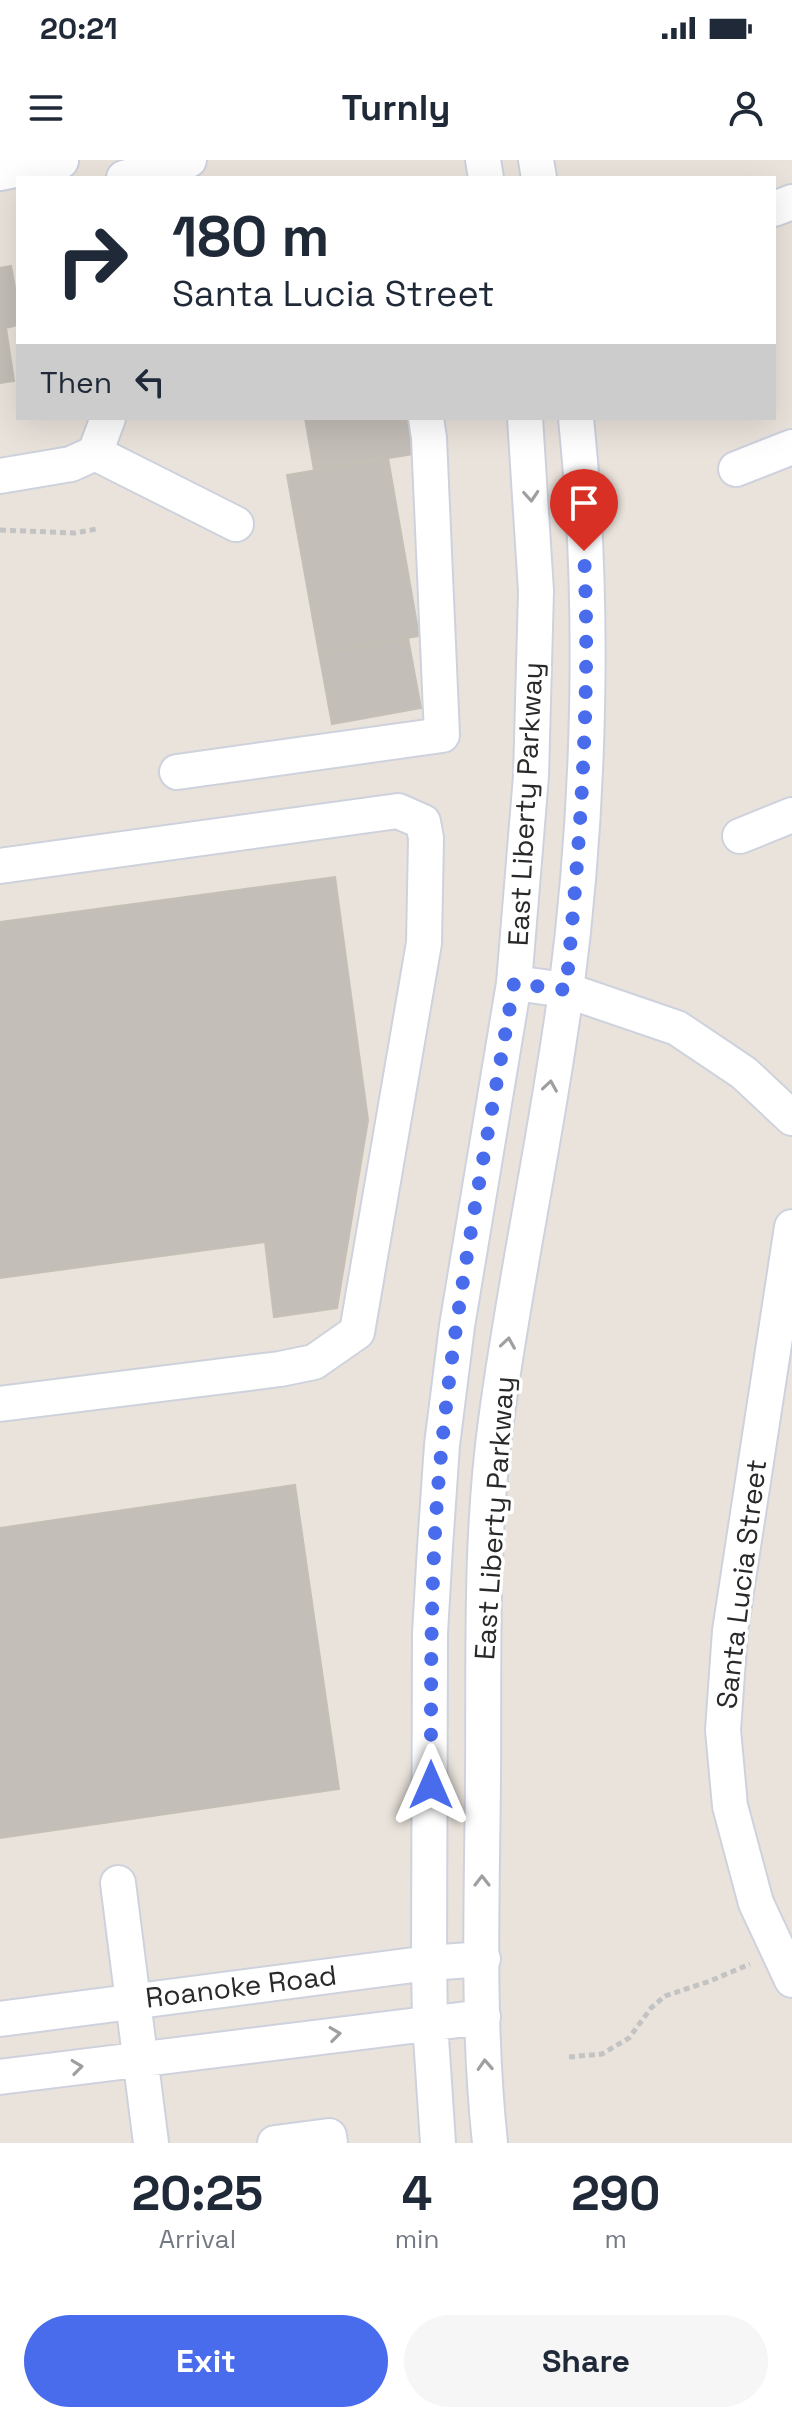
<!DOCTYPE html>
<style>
:root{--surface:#fff;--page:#f6f6f7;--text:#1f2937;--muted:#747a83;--accent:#486ceb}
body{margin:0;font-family:"Space Grotesk",sans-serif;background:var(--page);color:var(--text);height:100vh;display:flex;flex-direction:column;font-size:30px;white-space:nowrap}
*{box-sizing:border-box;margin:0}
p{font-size:26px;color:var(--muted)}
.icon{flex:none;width:44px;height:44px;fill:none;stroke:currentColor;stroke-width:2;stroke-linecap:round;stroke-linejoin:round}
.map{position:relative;height:1983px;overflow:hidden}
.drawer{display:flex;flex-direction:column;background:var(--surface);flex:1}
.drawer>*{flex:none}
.guide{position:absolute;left:16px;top:16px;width:760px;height:244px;border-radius:0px;box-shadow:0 8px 32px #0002;background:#fff;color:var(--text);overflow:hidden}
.pin{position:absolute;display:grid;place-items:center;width:68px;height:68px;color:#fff;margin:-82px -34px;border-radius:50% 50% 50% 0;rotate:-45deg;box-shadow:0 0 8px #0007}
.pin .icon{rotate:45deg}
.me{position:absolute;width:88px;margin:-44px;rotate:0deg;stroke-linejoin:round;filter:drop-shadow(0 0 6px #0008)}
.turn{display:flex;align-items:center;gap:28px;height:168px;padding:0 24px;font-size:36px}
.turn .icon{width:104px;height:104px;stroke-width:2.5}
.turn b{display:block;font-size:56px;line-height:68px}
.then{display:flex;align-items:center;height:76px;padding:0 24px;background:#0003;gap:16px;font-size:30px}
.eta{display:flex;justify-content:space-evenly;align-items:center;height:136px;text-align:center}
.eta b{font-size:48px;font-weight:700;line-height:56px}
.button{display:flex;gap:16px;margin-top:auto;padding:16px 24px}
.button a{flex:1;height:92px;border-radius:48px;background:var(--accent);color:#fff;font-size:32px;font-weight:700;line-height:92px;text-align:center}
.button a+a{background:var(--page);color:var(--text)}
.status{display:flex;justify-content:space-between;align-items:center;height:56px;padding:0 40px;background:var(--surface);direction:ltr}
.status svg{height:22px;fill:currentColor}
header{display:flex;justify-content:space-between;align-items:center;height:104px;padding:0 24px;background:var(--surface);font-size:36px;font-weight:700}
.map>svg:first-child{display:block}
.building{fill:#c3beb7;stroke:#c5bfb6;stroke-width:2}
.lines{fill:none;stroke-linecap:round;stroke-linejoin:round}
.minor-casing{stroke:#ced2dd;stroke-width:38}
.path{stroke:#c3c3c3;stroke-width:5;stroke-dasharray:6 4;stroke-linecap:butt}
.minor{stroke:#fff;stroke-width:34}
.oneway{stroke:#9f9f9f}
.route{stroke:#486ceb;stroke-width:14;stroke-dasharray:0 25.2}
.labels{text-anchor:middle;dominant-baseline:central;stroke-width:7;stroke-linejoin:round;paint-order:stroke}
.street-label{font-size:28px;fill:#292929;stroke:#fff}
</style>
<div class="status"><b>20:21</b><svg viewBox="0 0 49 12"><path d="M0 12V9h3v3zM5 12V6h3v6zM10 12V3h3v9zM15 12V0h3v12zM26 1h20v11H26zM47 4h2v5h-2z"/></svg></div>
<header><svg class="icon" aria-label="menu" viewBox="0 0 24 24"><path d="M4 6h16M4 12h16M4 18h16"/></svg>Turnly<svg class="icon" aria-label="person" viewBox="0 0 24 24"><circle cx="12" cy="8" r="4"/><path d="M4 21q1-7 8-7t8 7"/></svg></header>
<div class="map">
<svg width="792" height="1983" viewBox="0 0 792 1983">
<rect width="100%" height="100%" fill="#eae3dc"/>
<path class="building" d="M11,106l7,38v21l-12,3 8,53 -14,2v-115z
M305,258h103l6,36 -100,16z
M388,298l31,178 -100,17 -32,-178z
M408,478l13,70 -89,16 -13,-71z
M335,717l33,243 -31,188 -63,9 -9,-75 -265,36v-356z
M295,1325l44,304 -339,49v-310z"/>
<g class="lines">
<g class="minor-casing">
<path id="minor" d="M483,0l3,18
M536,0l3,18
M0,13l61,-12
M124,18l65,-18
M774,49l18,-7
M95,293l141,71
M95,293l13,-35
M736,309l56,-22
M0,316l71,-12 24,-11
M177,612l265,-37 -13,-297 -3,-20
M740,676l52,-21
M0,706l398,-55 25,11 3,16 -2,105 -67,389 -43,30 -34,7 -280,35
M514,823l52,7 111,38 67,45 48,45
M792,1067l-62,404 -7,99 7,76 26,97 36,77
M118,1723l33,260
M0,1859l429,-56 54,-4
M0,1917l483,-60
M275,1983l54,-7 1,7
M438,1983l-8,-121 -1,-59 1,-330 5,-86 7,-102 15,-119 57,-343 17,-207 5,-185 -11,-173
M490,1983c-13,-121 -8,-244 -7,-365 1,-119 -3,-240 13,-357 19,-144 51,-286 70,-430 24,-184 29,-388 10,-573"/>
</g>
<path class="path" d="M0,370l75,3 21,-4
M569,1897l33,-3 27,-16 22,-30 14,-12 45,-15 40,-17"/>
<use href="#minor" class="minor"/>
</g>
<defs><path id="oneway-chevron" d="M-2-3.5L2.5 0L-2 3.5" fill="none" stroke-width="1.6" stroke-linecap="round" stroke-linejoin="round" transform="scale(2)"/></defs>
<g class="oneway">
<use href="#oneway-chevron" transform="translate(531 336) rotate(86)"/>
<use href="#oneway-chevron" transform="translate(550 926) rotate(-81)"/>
<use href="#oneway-chevron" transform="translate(508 1183) rotate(-81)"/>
<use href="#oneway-chevron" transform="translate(482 1721) rotate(-90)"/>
<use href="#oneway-chevron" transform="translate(335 1874) rotate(-7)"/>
<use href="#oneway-chevron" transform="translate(485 1905) rotate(-93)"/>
<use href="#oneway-chevron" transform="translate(77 1907) rotate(-7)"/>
</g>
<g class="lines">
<path class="route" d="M431,1625c0,-113 -1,-227 11,-340 15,-155 46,-308 72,-462l52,7c14,-146 25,-292 18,-439"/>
</g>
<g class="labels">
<g class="street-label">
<text transform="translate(525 644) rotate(-87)">East Liberty Parkway</text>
<text transform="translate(494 1358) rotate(-86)">East Liberty Parkway</text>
<text transform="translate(741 1424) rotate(-83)">Santa Lucia Street</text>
<text transform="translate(241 1826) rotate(-7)">Roanoke Road</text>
</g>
</g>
</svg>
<div class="pin" style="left:584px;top:391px;background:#d93025"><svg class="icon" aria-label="arrive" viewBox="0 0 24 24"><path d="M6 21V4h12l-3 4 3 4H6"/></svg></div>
<svg class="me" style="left:431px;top:1625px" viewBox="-20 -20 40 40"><path d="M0-17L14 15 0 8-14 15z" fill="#486ceb" stroke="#fff" stroke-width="4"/></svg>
<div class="guide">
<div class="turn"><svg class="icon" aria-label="right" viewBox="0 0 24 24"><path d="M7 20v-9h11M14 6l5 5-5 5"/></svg><div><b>180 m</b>Santa Lucia Street</div></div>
<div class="then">Then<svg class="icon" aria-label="left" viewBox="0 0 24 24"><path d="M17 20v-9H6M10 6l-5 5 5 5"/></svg></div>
</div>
</div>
<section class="drawer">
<div class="eta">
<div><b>20:25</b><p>Arrival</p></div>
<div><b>4</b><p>min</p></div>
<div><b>290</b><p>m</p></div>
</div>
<div class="button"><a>Exit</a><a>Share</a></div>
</section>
